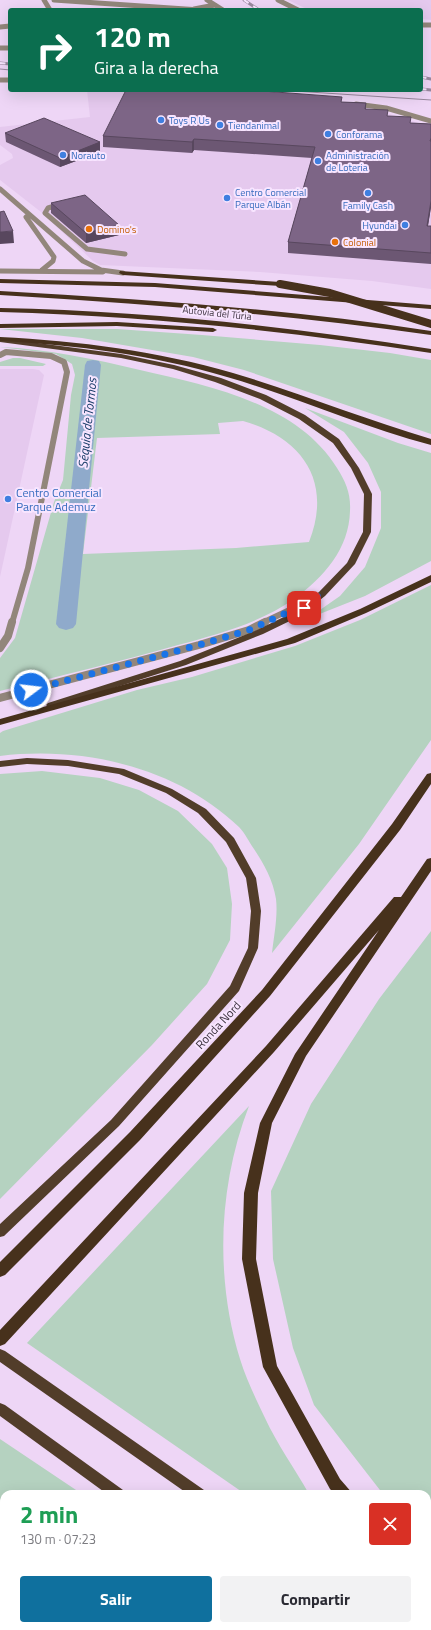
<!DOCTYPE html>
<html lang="es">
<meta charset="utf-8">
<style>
:root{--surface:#fff;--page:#f2f2f3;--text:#2b2b33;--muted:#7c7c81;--accent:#0f709e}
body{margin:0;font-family:"Titillium Web",sans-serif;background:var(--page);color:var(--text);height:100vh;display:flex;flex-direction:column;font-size:15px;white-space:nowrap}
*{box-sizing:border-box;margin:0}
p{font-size:13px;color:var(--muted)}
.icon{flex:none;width:22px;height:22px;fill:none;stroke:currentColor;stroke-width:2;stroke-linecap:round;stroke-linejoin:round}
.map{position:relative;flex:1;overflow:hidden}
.panel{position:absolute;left:0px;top:1490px;width:431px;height:140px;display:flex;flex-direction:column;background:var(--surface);border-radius:12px 12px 0 0;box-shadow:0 4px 16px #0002}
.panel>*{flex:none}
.banner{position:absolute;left:8px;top:8px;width:415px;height:84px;border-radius:4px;box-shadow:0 4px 16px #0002;background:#0b6e4f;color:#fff;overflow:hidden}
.pin{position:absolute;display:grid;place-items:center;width:34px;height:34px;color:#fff;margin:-17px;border-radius:8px;box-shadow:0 2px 6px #0006}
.me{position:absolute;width:44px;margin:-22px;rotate:75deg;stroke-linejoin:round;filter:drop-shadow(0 0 3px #0008)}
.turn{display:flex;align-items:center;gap:14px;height:84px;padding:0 20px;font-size:18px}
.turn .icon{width:52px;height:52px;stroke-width:2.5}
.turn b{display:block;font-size:28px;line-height:34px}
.round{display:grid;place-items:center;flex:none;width:42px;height:42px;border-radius:4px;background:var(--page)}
.overview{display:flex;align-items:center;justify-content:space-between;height:68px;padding:0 20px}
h1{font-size:24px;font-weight:700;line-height:30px;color:#1e9e55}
.primary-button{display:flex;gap:8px;margin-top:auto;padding:8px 20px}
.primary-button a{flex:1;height:46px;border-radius:4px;background:var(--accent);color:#fff;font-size:16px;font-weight:700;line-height:46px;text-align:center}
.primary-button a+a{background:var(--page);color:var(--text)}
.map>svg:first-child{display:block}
.built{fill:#e5c9ee}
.green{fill:#b5d2c0;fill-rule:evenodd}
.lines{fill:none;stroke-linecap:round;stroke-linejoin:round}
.canal{fill:#8faacb;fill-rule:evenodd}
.pedestrian{stroke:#92867b;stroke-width:5}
.minor-far2{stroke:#92867b;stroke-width:5}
.minor-far1{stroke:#92867b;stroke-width:6}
.minor{stroke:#92867b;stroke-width:8}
.primary{fill:#523d2a;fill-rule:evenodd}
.trunk{fill:#47311c;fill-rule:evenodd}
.tram{stroke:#99889f;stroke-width:1}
.rail-casing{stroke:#99889f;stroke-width:3}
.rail{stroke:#f8e5ff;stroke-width:2;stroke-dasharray:5.5;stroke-linecap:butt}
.trunk-bridge{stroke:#47311c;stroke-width:8}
.wall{fill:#6c5773}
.shaded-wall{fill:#58475e}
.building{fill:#7d6586;stroke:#58475e}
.route{stroke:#1a73e8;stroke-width:7;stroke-dasharray:0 12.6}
.shop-dot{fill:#3f7fe0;stroke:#f8e5ff;stroke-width:1.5}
.food-dot{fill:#e8710a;stroke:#f8e5ff;stroke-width:1.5}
.labels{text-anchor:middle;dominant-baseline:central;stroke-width:4;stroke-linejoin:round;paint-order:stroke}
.far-shop-label{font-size:10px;fill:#366cbe;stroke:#f8e5ff;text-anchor:start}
.far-food-label{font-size:10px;fill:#c56008;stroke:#f8e5ff;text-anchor:start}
.far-street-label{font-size:10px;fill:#3c323f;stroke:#f8e5ff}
.shop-label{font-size:12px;fill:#366cbe;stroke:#f8e5ff;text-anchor:start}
.street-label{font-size:12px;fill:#3c323f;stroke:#f8e5ff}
.water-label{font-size:13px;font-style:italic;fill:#163b67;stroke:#f8e5ff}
</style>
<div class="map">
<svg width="431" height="1630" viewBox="0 0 431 1630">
<rect width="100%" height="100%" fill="#eed6f6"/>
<path class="built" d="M288,0h143v20l-10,-1v-9h-112z
M87,90h28l131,11 128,8 57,18v162l-59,-8 -112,-9 -160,-7 -7,-4 -52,-49 -41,-32v-15l13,-7 -1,-4 -12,-9v-18l90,-10z
M0,369h33l6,1 5,5 -44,202z"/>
<path class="green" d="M0,329h117l85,6 118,10 70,8 41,7v74l-187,-64 -51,-13 -111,-19z
M0,347c48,2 94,12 140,23 69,16 157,33 197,98 9,14 14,26 13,43 -1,38 -26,66 -56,88 -34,24 -76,35 -116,46 -59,17 -119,31 -178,46v-33l15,-20 39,-136 9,-22 8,-85 4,-20 -3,-11 -16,-10zM243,421c59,17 90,60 66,121l-73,6 -153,6 14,-116 123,-4 -2,-11z
M13,358h7l26,6 -3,2h-43v-4z
M305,408l93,35 33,10v108l-66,35 -58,23 33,-23 25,-29 16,-39v-36l-13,-29 -24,-31z
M431,585v155l-72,104 -87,109c2,-18 6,-37 4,-54 -3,-19 -12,-35 -22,-50 -5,-7 -9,-16 -15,-22 -63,-60 -155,-81 -239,-71v-23l3,-2 134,-41 55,-13 103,-31 65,-26z
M42,771l58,7 39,12 39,21 34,33 15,24 5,36 -2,36 -23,44 -55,61 -152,154v-425z
M431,931v617l-4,-4v-50h-44l-69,-89 -21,-57 -20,-89 -2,-68 40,-87 68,-105z
M249,1106c-31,80 -34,172 -9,253 6,20 16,40 25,59 12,26 30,51 44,76h-64l-218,-151z
M0,1439l82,55h-78v132h273l6,4h-283z"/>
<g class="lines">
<path class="canal" d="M93,360l6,1 2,4 -25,259 -3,4 -7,2 -7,-2 -3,-4 29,-259 2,-4z"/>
<path class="pedestrian" d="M0,48h10"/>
<path class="minor-far2" d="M44,0l6,10
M54,0l146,10
M207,0l16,10
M278,0l20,10
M194,9l21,-4
M421,25h10
M0,27l10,-1
M0,80h10
M356,104l30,4 45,13
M0,189l83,72 18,9 22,3
M61,204l-13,4 -3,5 42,36 38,5
M26,217l28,40 -1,4 -11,9
M0,271l103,1"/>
<path class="minor-far1" d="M0,355l6,-3 45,4 13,6 3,10 -39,196 -16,55
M262,623l53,-25"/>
<path class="minor" d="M0,648l8,-12 4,-14
M0,698l199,-53 50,-15 16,-8"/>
<path class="primary" d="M0,338l121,16 53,11 47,13 45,17 39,20 34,24 20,29 13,26 -1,38 -16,32 -30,32 -27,21 -35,17 -77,31 -132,42h-6l-2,-2 2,-2 132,-42 77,-31 35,-17 27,-21 28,-29 16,-31 1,-38 -13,-26 -18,-25 -34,-24 -39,-20 -45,-17 -42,-13 -52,-11 -121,-16z
M27,758l41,2 56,9 48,20 34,20 28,29 22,40 5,33 -3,37 -19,43 -120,135 -115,110 -4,1v-13l111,-104 119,-134 18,-38 3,-37 -5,-33 -20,-36 -28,-29 -32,-20 -47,-19 -51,-8 -41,-2 -27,3v-6z
M0,1349l5,2 199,139 2,4h-18l-188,-132z
M0,1403l5,2 118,85 2,4h-18l-107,-78z
M305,1626h19l2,4h-19z
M399,1626h19l2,4h-19z"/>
<path class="trunk" d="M120,271l160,11 4,2 -4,2 -157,-11 -4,-2z
M0,279l155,4 276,22v4l-276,-22 -155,-4z
M0,291c144,8 288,18 431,40v4c-143,-21 -287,-31 -431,-40z
M0,308c145,3 288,18 431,41v4c-143,-22 -286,-37 -431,-41z
M117,322l96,6 4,2 -4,2 -96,-6 -117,2v-4z
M0,337c79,4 157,14 233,36 67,20 131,46 198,66v6c-69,-18 -135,-48 -204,-68 -74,-22 -150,-32 -227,-36z
M431,575v7l-65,31 -71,30 -295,82v-6l287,-80 73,-30z
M431,773v11l-31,46 -130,166 -130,144 -135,135 -5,2v-15l130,-130 132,-142 130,-166 35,-50z
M431,858v13l-125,185 -34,67 -14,70 -2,66 21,107 63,113 13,15h-18l-5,-5 -67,-122 -21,-108 2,-66 16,-70 35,-69 84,-124 -105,122 -269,292 -5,2v-16l266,-284 128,-149h7l26,-38z
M427,1571l4,1v16l-4,-1z"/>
<path class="tram" d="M0,69l10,1
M279,90l152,10"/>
<g class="rail-casing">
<path id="rail" d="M244,0l15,10
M0,63l10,1
M421,77l10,2
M421,89l10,1"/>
</g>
<use href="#rail" class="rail"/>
<path class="trunk-bridge" d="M280,284l50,9 101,31"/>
</g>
<path class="wall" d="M342,102l24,1v6l44,14 21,1v83l-3,19h3v38l-143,-11v-11l24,-84 -118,-8 -2,3 -89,-6v-11z
M5,133l95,9v10l-40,15 -54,-25z
M51,203l68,22v10l-33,8 -35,-30z"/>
<path class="shaded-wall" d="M194,139v11l-2,3v-11z
M100,142v10l-40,15v-9z
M431,201v6l-5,30 1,-11z
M119,225v10l-33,8v-10z
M13,231l1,12 -14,1v-12z"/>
<path class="building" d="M126,90h123l93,7 -1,5 25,1 -1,6 23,1 -1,6 24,1 -1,6 21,1v14l-1,3h1v60l-4,25h4v27l-143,-11 27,-95 -121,-8 -2,3 -89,-6z
M44,118l56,24 -40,16 -55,-25z
M85,195l34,30 -33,8 -35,-30z
M4,211l9,20 -13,1v-20z"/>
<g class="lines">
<path class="route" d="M31,690l168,-45 50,-15 33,-15 40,-21 -18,14"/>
</g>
<g class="shop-dot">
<circle cx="161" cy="120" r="4"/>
<circle cx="220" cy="125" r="4"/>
<circle cx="328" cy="134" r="4"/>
<circle cx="63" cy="155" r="4"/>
<circle cx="318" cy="161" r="4"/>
<circle cx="368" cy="193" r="4"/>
<circle cx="227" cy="198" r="4"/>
<circle cx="405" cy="225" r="4"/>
<circle cx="8" cy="499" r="4"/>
</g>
<g class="food-dot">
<circle cx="89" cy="229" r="4"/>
<circle cx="335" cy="242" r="4"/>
</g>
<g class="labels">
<g class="far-shop-label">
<text x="169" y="120">Toys R Us</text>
<text x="228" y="125">Tiendanimal</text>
<text x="336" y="134">Conforama</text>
<text x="71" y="155">Norauto</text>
<text x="326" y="155">Administración<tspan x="326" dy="12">de Loteria</tspan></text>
<text x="235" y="192">Centro Comercial<tspan x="235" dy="12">Parque Albán</tspan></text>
<text x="368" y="205" text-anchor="middle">Family Cash</text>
<text x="397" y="225" text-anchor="end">Hyundai</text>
</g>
<g class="far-food-label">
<text x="97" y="229">Domino's</text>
<text x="343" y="242">Colonial</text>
</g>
<g class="far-street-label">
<text transform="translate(217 313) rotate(6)">Autovia del Túria</text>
</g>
<g class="shop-label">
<text x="16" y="492">Centro Comercial<tspan x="16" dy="14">Parque Ademuz</tspan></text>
</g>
<g class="street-label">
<text transform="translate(218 1025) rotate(-47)">Ronda Nord</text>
</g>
<g class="water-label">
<text transform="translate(87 423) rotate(-84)">Séquia de Tormos</text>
</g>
</g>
</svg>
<div class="pin" style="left:304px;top:608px;background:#d93025"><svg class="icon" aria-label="arrive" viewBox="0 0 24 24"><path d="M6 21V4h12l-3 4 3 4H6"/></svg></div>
<svg class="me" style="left:31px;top:690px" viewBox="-20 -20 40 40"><circle r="17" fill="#1a73e8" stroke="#fff" stroke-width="3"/><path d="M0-11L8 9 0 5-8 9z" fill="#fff"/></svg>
<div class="banner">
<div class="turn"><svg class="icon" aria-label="right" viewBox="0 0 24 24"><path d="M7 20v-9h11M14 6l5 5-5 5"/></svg><div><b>120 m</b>Gira a la derecha</div></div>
</div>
<section class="panel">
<div class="overview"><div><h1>2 min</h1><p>130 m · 07:23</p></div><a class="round" style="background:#d93025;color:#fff"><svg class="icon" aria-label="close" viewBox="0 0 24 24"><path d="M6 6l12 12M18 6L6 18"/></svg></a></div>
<div class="primary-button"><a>Salir</a><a>Compartir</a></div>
</section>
</div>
